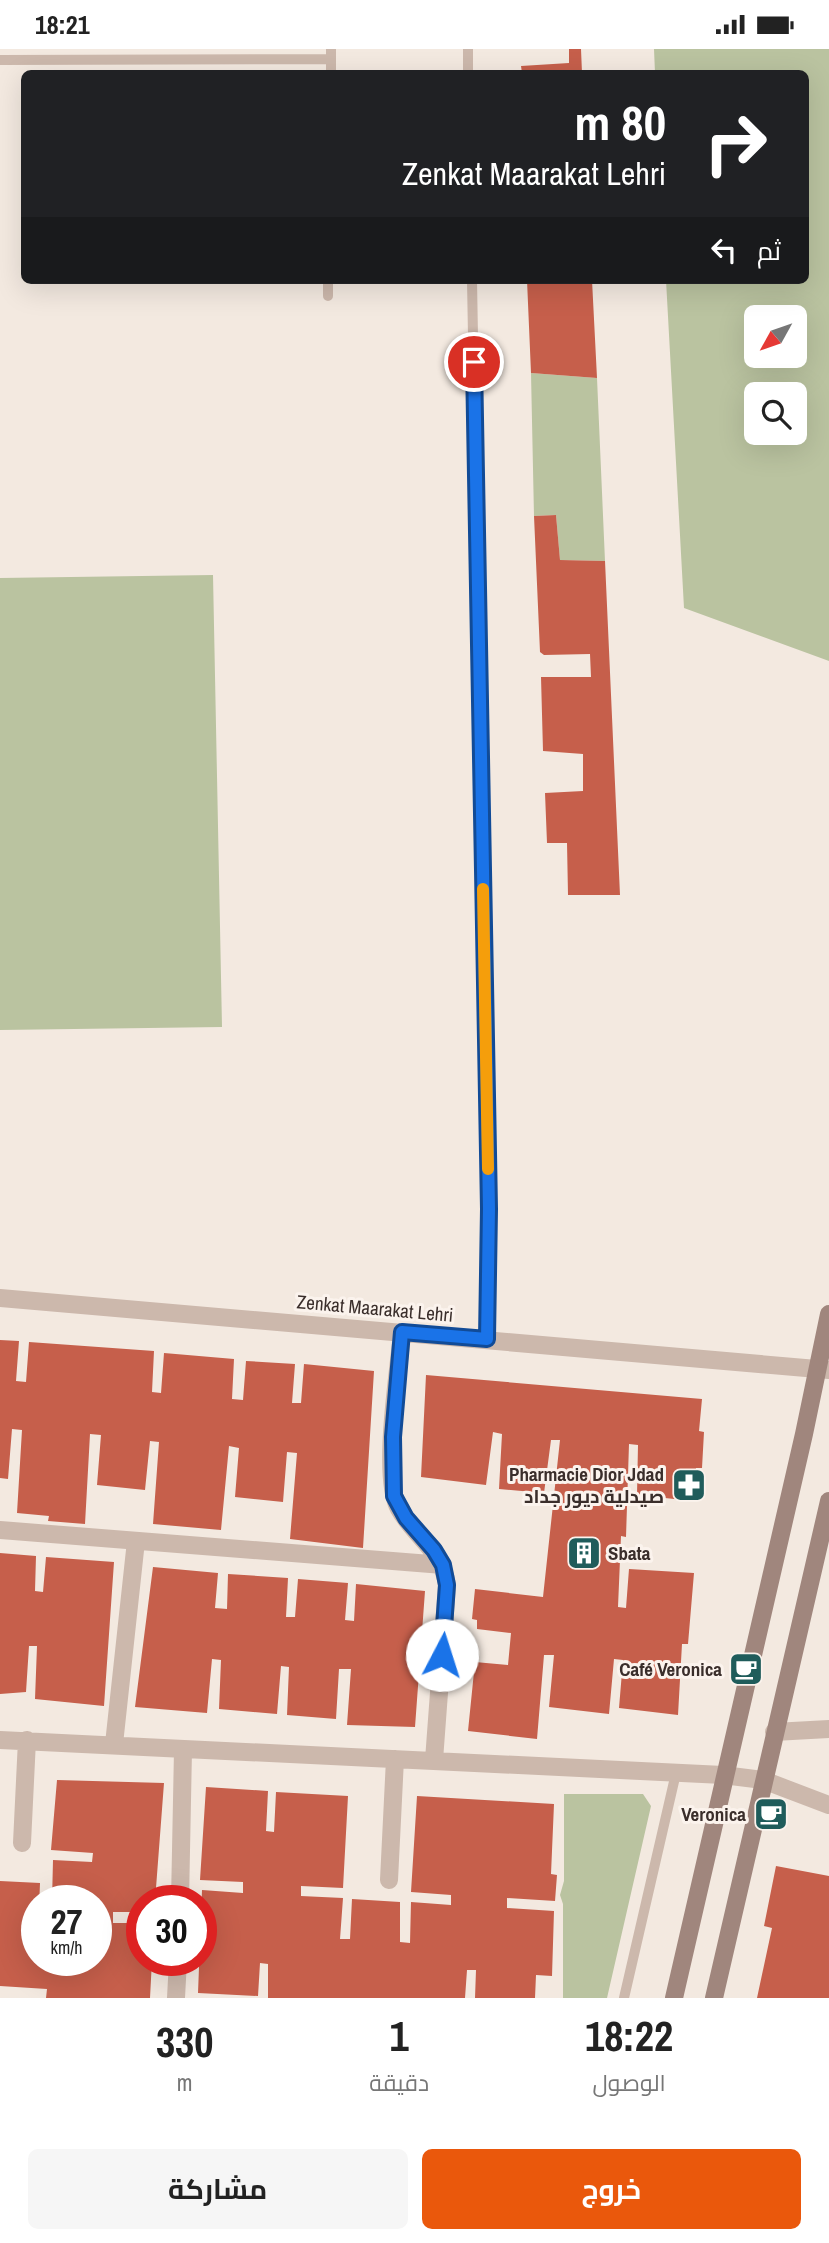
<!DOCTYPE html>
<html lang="ar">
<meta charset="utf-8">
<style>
:root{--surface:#fff;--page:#f6f6f6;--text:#222;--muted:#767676;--accent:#ea580c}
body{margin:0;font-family:"Archivo Narrow",Cairo,sans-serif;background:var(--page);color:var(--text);direction:rtl;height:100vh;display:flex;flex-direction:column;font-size:26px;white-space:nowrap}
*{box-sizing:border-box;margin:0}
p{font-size:23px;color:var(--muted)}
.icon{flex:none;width:38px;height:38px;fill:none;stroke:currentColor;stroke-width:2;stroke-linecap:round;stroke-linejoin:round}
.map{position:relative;height:1949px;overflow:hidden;direction:ltr}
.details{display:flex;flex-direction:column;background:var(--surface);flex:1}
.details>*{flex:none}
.banner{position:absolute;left:21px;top:21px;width:788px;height:214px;border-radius:10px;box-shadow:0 7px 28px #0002;direction:rtl;background:#202124;color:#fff;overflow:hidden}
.needle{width:46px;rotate:230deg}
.controls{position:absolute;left:744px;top:256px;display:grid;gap:14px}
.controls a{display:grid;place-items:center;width:63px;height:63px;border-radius:10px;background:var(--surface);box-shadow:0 7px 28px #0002;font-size:35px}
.speed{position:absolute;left:21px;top:1836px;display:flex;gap:14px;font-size:35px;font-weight:700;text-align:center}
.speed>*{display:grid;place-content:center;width:91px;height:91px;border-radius:50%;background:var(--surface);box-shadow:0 7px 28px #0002;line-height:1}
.speed small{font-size:18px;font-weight:400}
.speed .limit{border:10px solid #d22;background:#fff;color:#111}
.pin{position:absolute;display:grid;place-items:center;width:60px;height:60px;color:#fff;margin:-30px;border:4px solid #fff;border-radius:50%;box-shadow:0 2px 7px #0007}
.me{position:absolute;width:77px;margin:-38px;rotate:5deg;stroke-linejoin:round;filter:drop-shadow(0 0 5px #0008)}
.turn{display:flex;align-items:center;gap:24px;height:147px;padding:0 28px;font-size:32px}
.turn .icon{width:91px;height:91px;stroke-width:2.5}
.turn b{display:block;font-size:49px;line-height:60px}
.then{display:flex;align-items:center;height:66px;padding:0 28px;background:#0003;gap:14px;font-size:26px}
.eta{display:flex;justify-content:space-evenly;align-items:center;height:119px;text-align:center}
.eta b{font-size:42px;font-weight:700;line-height:49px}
.cta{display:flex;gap:14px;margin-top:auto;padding:14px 28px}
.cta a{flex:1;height:80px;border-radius:10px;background:var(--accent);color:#fff;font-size:28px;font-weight:700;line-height:80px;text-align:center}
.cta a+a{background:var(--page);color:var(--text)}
.status{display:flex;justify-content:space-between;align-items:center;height:49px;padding:0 35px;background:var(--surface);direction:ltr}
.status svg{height:19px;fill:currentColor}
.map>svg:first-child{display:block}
.green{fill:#bac3a0;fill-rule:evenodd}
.building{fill:#c65f4b}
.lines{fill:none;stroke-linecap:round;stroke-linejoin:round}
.lane{stroke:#ccb8ac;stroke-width:10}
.street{stroke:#ccb8ac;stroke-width:18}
.secondary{stroke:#a0867d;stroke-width:18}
.route-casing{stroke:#114b97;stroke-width:18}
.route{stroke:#1a73e8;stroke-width:12}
.slow{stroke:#f59e0b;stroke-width:12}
.labels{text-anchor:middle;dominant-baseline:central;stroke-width:6;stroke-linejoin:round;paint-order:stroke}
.street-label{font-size:19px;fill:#3a2e2b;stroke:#fbf3ed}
.poi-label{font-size:19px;font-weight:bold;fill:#3a2e2b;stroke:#fbf3ed;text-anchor:end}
</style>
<div class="status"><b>18:21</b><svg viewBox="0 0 49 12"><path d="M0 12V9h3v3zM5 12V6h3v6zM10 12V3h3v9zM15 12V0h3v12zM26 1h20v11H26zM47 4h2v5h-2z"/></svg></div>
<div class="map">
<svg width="829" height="1949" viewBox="0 0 829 1949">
<rect width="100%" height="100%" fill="#f3e9e0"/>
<path class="green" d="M654,0h175v612l-145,-53 -18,-328h139v-207h-150zM756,268h38v38h-38zM756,345h38v38h-38z
M531,324l66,5 8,183 -45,-1 -4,-45 -22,1z
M213,526l9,452 -222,3v-452z
M564,1745h79l8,12 -44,192h-44v-94l-3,-9 4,-14z"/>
<path class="building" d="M569,0h12l1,24h-60l-1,-7 48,-3z
M527,231h65l5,98 -66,-5z
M556,466l4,45 45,1 15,334h-52l-1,-52h-20l-2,-50 38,-2v-37l-40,-3 -2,-74h50l-1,-23 -46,1 -4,-3 -6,-136z
M0,1291l19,1 -3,40 10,1 3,-40 125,9 -2,41 9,1 3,-40 70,6 -2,40 11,1 3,-39 49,3 -3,39h9l3,-39 70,7 -11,177 -73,-9 7,-86 -10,-1 -4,50 -48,-5 4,-49 -10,-2 -8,84 -68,-6 6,-82 -9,-1 -5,49 -48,-5 4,-50 -11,-1 -5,90 -37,-3 1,-5 -32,-3 5,-83 -10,-1 -4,50 -8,-1z
M426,1326l276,24 -3,32 5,1 -2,36h-6l-3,33 -56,-6 1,-50 -9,-1 -3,93 -5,-1 -3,71 8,1 3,-39 65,4 -6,71h-6l-4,71 -59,-7 4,-48 -9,-1 -5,55 -60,-7 5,-52h-10l-7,84 -69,-8 7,-69 33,3 3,-32 -34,-4v-9l-5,-1 3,-30 68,8 17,-157h-9l-7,53 -45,-4 3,-55 -9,-2 -7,53 -65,-8z
M0,1504l36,3 -1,35 8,1 3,-35 68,5 -10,144 -69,-7 2,-53h-8l-3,46 -26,2z
M153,1518l65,6 -3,35 12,1 1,-35 60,4 -2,39h9l3,-38 50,4 -3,37 9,1 2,-37 69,7 -10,136 -68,-2 4,-56h-12l-3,50 -49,-4 2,-48 -8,-1 -4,48 -58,-5 2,-49 -9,-1 -5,54 -72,-6z
M57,1731l107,3 -9,118h-13v11h-29v11h29v37h10l-2,38h-104l1,-9 -47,-3v-105l40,2 -3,77h59v-59h-44l1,-41 39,2 1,-9 -42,-3z
M206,1738l62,4 -2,40 8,1 2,-40 72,4 -5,92 -42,-2v10l42,2 -3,41h10l2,-40 48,3v40l10,1 1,-41 40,3v-10l-40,-3 6,-96 137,8 -3,70 6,1 -2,26 -48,-3v10l47,3 -2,65 -16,-1 -1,23h-60l1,-28h-9l-2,28h-197v-34l-8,-1 -2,33 -60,-3 4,-103 41,3v-11l-43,-2z
M776,1817l53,10v122h-72l15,-70 -8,-2z"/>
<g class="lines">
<path class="lane" d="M468,0v24
M0,11l331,-1
M331,24v-24
M472,231l17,956 -2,103
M328,247v-16
M624,1949l52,-225"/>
<path class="street" d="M0,1249l829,72
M402,1283c-3,39 -21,144 -3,177 16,28 43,41 48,76l-13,175
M0,1481l443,35
M774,1683l55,-3
M0,1691l723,35 40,5 66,25
M114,1695l22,-203
M22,1794l5,-103
M389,1831l6,-121
M180,1852l3,-151
M176,1949l2,-38"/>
<path class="secondary" d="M674,1949l130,-564 25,-120
M714,1949l115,-497"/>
</g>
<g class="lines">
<g class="route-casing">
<path id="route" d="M442,1606l5,-70 -4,-20 -9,-15 -28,-32 -12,-22 -1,-59 9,-105 85,7 2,-130 -15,-847"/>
</g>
<use href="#route" class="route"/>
<path class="slow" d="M483,840l5,280"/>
</g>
<defs>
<g id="pharmacy-square" transform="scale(1.75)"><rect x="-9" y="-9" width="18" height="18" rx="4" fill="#1f5c5b" stroke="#fbf3ed"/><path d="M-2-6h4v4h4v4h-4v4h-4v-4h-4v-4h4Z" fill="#fff"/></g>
<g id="building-square" transform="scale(1.75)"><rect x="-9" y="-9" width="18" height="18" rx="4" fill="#1f5c5b" stroke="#fbf3ed"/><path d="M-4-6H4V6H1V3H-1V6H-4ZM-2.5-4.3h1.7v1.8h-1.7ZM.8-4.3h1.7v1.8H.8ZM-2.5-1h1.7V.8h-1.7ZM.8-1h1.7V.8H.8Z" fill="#fff"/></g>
<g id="cafe-square" transform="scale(1.75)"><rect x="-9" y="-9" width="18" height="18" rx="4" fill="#1f5c5b" stroke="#fbf3ed"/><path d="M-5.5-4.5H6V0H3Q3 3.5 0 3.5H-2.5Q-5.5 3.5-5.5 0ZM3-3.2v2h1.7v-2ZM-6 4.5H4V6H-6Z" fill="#fff"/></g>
</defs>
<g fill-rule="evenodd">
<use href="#pharmacy-square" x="689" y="1436"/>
<use href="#building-square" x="584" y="1504"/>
<use href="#cafe-square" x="746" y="1620"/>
<use href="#cafe-square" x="771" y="1765"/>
</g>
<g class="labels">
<g class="street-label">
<text transform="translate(375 1259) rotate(5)">Zenkat Maarakat Lehri</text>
</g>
<g class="poi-label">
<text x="664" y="1425">Pharmacie Dior Jdad<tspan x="664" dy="22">صيدلية ديور جداد</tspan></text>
<text x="608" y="1504" text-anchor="start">Sbata</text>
<text x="722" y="1620">Café Veronica</text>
<text x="746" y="1765">Veronica</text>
</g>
</g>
</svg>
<div class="controls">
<a><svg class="needle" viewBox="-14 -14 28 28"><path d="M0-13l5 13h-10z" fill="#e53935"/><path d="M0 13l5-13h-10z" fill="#767676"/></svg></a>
<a><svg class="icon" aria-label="search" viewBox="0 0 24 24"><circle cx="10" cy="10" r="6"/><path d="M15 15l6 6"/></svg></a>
</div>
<div class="speed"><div>27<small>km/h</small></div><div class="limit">30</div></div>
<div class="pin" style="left:474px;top:313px;background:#d93025"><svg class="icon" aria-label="arrive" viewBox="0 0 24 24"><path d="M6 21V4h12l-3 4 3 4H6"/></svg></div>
<svg class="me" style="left:442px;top:1606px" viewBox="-20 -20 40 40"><circle r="19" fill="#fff"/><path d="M0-13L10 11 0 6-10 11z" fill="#1a73e8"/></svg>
<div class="banner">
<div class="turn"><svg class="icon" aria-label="right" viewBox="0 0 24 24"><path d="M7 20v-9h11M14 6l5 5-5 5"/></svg><div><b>80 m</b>Zenkat Maarakat Lehri</div></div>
<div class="then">ثم<svg class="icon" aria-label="left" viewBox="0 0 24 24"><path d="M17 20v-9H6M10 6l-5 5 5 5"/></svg></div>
</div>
</div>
<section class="details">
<div class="eta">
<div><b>18:22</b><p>الوصول</p></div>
<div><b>1</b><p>دقيقة</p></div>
<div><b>330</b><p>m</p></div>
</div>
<div class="cta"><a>خروج</a><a>مشاركة</a></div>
</section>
